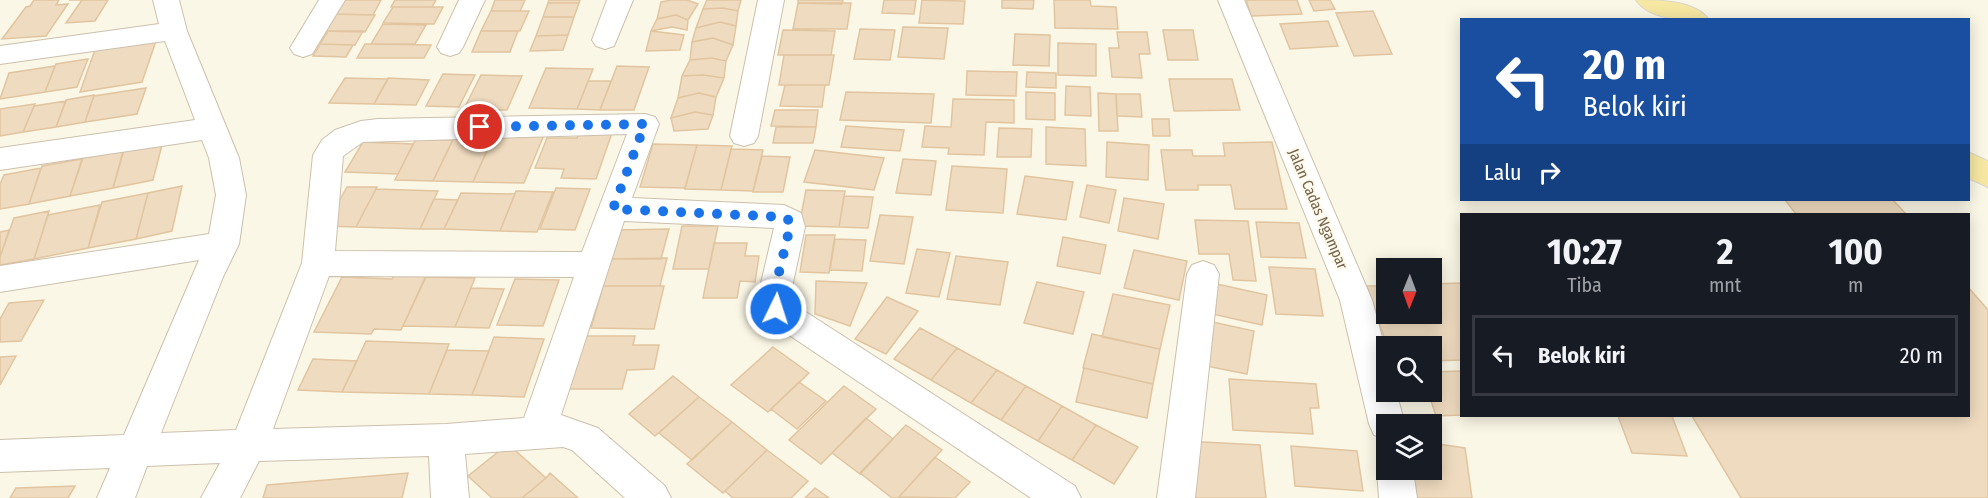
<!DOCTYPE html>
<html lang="id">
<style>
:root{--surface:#171b24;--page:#20242c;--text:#f1f3f6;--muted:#9ea1a6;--line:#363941}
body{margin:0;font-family:"Fira Sans Condensed",sans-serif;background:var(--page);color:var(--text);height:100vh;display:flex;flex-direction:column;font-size:22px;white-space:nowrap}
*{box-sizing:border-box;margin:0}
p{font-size:20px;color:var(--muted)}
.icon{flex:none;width:33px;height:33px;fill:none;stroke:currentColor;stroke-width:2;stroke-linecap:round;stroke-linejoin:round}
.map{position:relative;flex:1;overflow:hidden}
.sheet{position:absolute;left:1460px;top:213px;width:510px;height:204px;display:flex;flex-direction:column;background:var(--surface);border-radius:0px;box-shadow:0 3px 15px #0003}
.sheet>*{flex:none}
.top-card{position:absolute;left:1460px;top:18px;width:510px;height:183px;border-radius:0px;box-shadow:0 3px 15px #0003;background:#1a4fa0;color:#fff;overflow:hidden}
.needle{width:39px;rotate:181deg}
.buttons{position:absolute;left:1376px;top:258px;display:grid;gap:12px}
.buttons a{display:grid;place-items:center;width:66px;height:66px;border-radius:0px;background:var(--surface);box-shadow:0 3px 15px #0003;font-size:30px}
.pin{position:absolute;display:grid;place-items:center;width:51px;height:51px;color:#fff;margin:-26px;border:3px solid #fff;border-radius:50%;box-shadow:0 2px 6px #0007}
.me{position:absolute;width:66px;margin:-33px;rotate:4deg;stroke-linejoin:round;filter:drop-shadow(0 0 4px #0008)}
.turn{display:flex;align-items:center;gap:21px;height:126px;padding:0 24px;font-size:27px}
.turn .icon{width:78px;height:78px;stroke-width:2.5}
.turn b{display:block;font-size:42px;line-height:51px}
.then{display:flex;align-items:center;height:57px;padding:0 24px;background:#0003;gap:12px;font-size:22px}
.eta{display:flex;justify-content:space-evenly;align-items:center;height:102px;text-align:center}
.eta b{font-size:36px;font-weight:700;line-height:42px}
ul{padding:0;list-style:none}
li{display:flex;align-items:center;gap:18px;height:81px;margin:0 12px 9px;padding:0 12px;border:3px solid var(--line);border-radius:0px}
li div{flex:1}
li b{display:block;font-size:22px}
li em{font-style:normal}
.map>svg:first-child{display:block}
.building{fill:#efdbbf;stroke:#e1c5a0;stroke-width:1.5}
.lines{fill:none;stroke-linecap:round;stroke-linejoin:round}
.minor-casing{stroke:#ccc0ad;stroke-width:2}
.primary-casing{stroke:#dbd6d0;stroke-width:2}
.minor{fill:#fff;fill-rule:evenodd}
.primary{fill:#f6e7a2;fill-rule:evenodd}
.route{stroke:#1a73e8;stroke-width:10;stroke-dasharray:0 18}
.labels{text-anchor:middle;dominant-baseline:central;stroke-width:4.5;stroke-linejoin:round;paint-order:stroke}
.street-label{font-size:15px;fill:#73614c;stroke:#fefaec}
</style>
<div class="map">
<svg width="1988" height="498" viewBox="0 0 1988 498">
<rect width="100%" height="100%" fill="#fbf7e6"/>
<path class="building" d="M34,0h25l-3,5 12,-1 -22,32 -44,3 24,-32 4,-1z
M69,0h39l-13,21 -29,2 16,-23z
M344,0h37l-8,15 -38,-1z
M395,0h41l-4,7h-41z
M495,0h30l-5,11h-29z
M549,0h31l-1,3h-31z
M671,0h16l11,4 -10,16 -12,-5 -19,4 4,-17z
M707,0h34l-3,11 -15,-3 -20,1z
M798,0h45l-1,4 -44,-1z
M884,0h32l-2,14 -32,-1z
M922,0l43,1 -2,23 -44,-1z
M1002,0h32l-1,9 -31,-1z
M1054,0h36l1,6 25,1 2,22 -63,-1z
M1246,0h51l5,14 -51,2z
M1309,0h21l5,9 -21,2z
M548,3h31l-5,14h-31z
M798,3h53l-4,26h-54z
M393,7h50l-9,17 -51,-1z
M723,8l15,3 -2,15 -16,-4 -24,6 7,-19z
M491,11h38l-9,20h-39z
M1373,11l19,43 -38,2 -18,-43z
M335,14l40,1 -10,17 -41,-1z
M676,15l12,5 -1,10 -15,-3 -21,4 6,-12z
M543,17h31l-6,18 -32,1z
M1328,21l10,25 -48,3 -10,-25z
M720,22l16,4 -3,19 -20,-7 -21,4 4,-14z
M383,24l43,1 -11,19h-44z
M903,27l45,1 -4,31 -46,-2z
M860,29l35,1 -5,30 -36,-1z
M783,30l52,1 -4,24h-53z
M1163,30h30l5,30h-30z
M328,31h35l-8,14 -35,-1z
M481,31h37l-8,21h-38z
M651,31l33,4 -4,15 -34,1z
M1117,32h30l3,22h-11l3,24 -30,-1 -3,-29h10z
M1015,34l35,1 -1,31 -36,-1z
M568,35l-5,15 -33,1 6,-15z
M713,38l20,7 -7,16 -14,-3 -22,2 2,-18z
M156,41l-14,41 -62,10 15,-42z
M1058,43l38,1v32l-38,-1z
M320,44l33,1 -7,12 -33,-1z
M365,44h6l60,1 -7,13h-67z
M784,55h50l-5,30h-50z
M712,58l14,3 -2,17 -21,-3 -21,1 8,-16z
M88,59l-11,28 -32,5 11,-28z
M55,66l-10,26 -45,7 9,-26z
M617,66l32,1 -15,43h-34z
M546,68l47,1 -16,40 -48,-1z
M967,71l50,1 -1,24 -50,-1z
M1027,72l29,1v15l-30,-1z
M443,74l32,1 -16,32 -33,-1z
M481,75l41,1 -15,34 -43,-1z
M703,75l21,3 -8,19 -17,-4 -21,5 4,-22z
M345,78l43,1 -14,25 -45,-1z
M388,78l41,2 -13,25 -42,-1z
M1169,79h63l8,31 -66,1z
M588,81h23l-11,29 -23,-1z
M785,85h40l-3,22 -42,-1z
M1066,86l24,1 1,29 -26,-1z
M146,88l-9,26 -52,8 9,-26z
M846,92l88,2 -3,29 -91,-3z
M1026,92l29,1v27l-29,-1z
M699,93l17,4 -3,18 -18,-3 -24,6 7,-20z
M1098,93l18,1 2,37h-19z
M1116,94h24l2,23 -25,-1z
M94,95l-9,27 -29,5 10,-27z
M953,99l61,1v23l-28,-1 -2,33 -36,-1 1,-6 -27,-1 3,-21 26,1z
M66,101l-10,26 -33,5 11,-26z
M35,104l-12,28 -23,4v-27z
M775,110h43l-2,17 -45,-1z
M695,112l18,3 -5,14 -34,2 -3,-13z
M1152,119h17l1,17h-17z
M846,126l58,4 -4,21 -59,-4z
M776,127h40l-3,16h-40z
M1046,127l39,2 1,37 -40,-2z
M999,128l33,1 -1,28h-34z
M580,129l33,1 -17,49 -35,-1 3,-9 -29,-1 12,-30h30z
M494,134l50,1 -20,48 -51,-1z
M164,137l-11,43 -40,8 12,-44z
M416,139l37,1 -20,41 -38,-1z
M453,139l39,1 -19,42 -40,-1z
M363,142l50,2 -15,30 -53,-2z
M1107,142l42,3 -1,35 -42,-3z
M1272,142l15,67h-52l-4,-24h-33v5h-32l-5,-40h31l1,6h32l-2,-13z
M653,144l44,1 -12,43 -45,-1z
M697,145l35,1 -11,44 -36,-1z
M731,149l32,1 -10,41 -32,-1z
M124,150l-11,38 -43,8 13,-38z
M815,150l69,8 -10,32 -70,-8z
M762,156l28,1 -7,35h-30z
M82,159l-12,37 -41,8 13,-38z
M903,159l33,2 -5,34 -35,-2z
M952,166l55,3 -4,44 -57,-3z
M41,168l-12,36 -29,5v-25l4,-9z
M1025,176l48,6 -7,38 -49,-6z
M1087,185l29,5 -7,33 -29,-6z
M182,186l-10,45 -36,8 12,-46z
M347,187h30l-21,40 -31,-1z
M556,188l34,1 -15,41 -35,-1z
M376,189l62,2 -18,38 -64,-2z
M806,190l39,1 -6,36 -40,-1z
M516,191l37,1 -16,40 -37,-1z
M148,193l-12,46 -48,9 14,-46z
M461,193l54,1 -15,37 -56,-2z
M844,196l29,1 -5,31 -29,-1z
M1124,198l40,6 -6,35 -40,-8z
M434,199l24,1 -14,29h-24z
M1785,200h108l13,14h-110z
M100,205l-12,43 -54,11 14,-44z
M49,211l-15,48 -34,6v-8l14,-39z
M880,215l33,2 -9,47 -34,-3z
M1195,220l53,1 8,60 -23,-1 -4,-26h-30z
M1256,222l43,1 7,35 -45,-1z
M682,226h36l-9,43h-36z
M669,229l-8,30h-54l8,-29z
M9,230l-9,27v-25z
M806,235h29l-6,38 -29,-1z
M1063,237l43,8 -6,29 -43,-8z
M835,239l31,1 -4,31 -32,-1z
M714,243h33l-2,13h14l-4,26 -15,-1 -3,17h-34z
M917,249l33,4 -11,44 -33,-4z
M1134,250l53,11 -8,39 -55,-12z
M956,256l52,6 -8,43 -53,-6z
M667,258l-7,28h-61l8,-27z
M399,266l31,1 -29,63 -27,-1 -3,5 -57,-2 28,-55 50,2z
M1269,267l46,2 8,47 -47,-2z
M426,277l49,1 -20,49 -52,-1z
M515,279l44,1 -16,46 -46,-1z
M816,281l51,2 -17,43 -35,-12z
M1037,282l47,10 -11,42 -49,-11z
M1208,282l59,13 -5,30 -59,-13z
M1461,283v77l-30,1v-15h-44l-20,-60h19v28h45v-30z
M603,286h61l-10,43 -63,-1z
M1968,287l20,23v188h-247l-49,-82h276z
M471,288l33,1 -15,39 -34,-1z
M1113,294l57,11 -10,44 -58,-12z
M887,297l31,14 -32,43 -31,-15z
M44,300l-23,41 -21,1v-23l9,-16z
M1208,321l46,10 -7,43 -46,-9z
M920,328l37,20 -26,32 -37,-21z
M1092,334l68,15 -7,35 -70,-16z
M583,336h52l-2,9h26l-5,24 -27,1 -5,19h-54z
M494,337l50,2 -20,58 -52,-2z
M366,341l83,3 -20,50 -87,-2z
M773,347l36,26 -41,39 -37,-27z
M957,348l40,22 -26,33 -40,-23z
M447,350l42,1 -17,44 -43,-1z
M16,356l-16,29v-28z
M313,359l44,2 -15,31 -44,-2z
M1084,368l69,16 -6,34 -71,-16z
M997,370l29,16 -25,34 -30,-17z
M1461,371v44l-25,1 -8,-24h3v-20z
M673,376l26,21 -44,39 -26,-22z
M1229,379l87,5 3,24h-9l3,26 -80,-4z
M799,382l27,19 -29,28 -26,-20z
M844,386l32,23 -55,55 -32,-24z
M1026,386l36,20 -24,35 -37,-21z
M699,397l33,25 -40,38 -33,-27z
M1062,406l34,19 -24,35 -34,-19z
M1618,416h54l15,40 -55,-3z
M866,418l27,21 -33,35 -28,-21z
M732,422l35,28 -44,43 -36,-29z
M906,425l36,25 -44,48h-6l-32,-25z
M1096,425l42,22 -24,37 -42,-24z
M1184,441l76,4 6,53h-79z
M1431,443l34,5 7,50h-57l-3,-28h19z
M508,444l38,34 -24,20h-30l-24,-22z
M1291,446l66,5 6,40 -68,-5z
M767,450l41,31 -17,17h-58l-8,-7z
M935,457l35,25 -15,16 -56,-1z
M408,473l-6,25h-139l4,-13z
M550,473l28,25h-56l24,-20z
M75,486l-7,12h-58l6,-10z
M815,488l14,10h-24z"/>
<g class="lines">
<g class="minor-casing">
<path id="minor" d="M153,0h26l8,31 52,127 7,37 -7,49 -16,33 -62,156 75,-3 66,-167 11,-108 9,-15 13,-10 26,-9 17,-2 267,-5 10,3 4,7 -27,74 152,7 17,8 4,14 -16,74 286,185 6,12h-50l-267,-180 -8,-14 18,-76 -150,-7 -63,194 37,13 67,58 6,12h-46l-53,-48 -9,-3 -98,7 4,44h-38l-2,-42 -170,5 -19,37h-39l19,-35 -73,3 -12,32h-38l13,-30 -110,4v-32l124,-5 75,-175 -199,32v-26l209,-32 7,-39 -7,-37 -7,-18 -202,30v-22l195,-28 -30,-79 -165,23v-18l159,-22zM627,134l-45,118 -247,-1 8,-95 20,-14zM329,276l245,1 -50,141 -78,6 -173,5z
M319,0h26l-33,54 -9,3 -9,-3 -4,-6z
M459,0h26l-22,47 -4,6 -9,3 -9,-3 -4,-6z
M607,0h26l-19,46 -9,3 -9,-3 -4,-6z
M758,0h26l-26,136 -4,7 -10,3 -10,-3 -4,-7z
M1218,0h26l128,300 14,52v40h10l9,32h-19v15l-12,-4 -5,-11 -29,-124z
M1203,261l11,4 5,9 -24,224h-38l30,-224 5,-9z
M1386,457v13h27l4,28h-38l-2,-28 5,-12z"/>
</g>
<g class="primary-casing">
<path id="primary" d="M1636,0c21,0 60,0 73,20 -22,0 -59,1 -73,-20z
M1968,152l20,9v26l-20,-9z"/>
</g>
<use href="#minor" class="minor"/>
<use href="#primary" class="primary"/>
</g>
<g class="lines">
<path class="route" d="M480,127l165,-3 -32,85 171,8 6,4v6l-17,70 -1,7 4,5"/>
</g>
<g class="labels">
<g class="street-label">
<text transform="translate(1318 209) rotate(67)">Jalan Cadas Ngampar</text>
</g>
</g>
</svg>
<div class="buttons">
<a><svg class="needle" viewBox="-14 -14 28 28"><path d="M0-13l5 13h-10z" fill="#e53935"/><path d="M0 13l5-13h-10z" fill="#9ea1a6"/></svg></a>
<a><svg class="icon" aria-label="search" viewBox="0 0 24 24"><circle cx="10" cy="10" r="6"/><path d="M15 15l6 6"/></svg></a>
<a><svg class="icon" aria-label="layers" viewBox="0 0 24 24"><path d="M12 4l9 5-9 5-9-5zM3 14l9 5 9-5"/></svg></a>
</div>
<div class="pin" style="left:480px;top:127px;background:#d93025"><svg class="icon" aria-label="arrive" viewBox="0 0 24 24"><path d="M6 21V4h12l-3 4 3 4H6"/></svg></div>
<svg class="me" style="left:776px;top:309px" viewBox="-20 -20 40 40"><circle r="17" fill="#1a73e8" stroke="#fff" stroke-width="3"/><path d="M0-11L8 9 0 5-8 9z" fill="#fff"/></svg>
<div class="top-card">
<div class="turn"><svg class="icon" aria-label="left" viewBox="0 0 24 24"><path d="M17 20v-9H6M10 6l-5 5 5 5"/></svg><div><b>20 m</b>Belok kiri</div></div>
<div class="then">Lalu<svg class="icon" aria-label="right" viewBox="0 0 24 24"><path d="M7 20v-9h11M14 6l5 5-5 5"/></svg></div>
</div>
<section class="sheet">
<div class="eta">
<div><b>10:27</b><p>Tiba</p></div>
<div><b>2</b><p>mnt</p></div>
<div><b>100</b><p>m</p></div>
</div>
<ul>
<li><svg class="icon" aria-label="left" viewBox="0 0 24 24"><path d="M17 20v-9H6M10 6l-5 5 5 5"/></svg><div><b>Belok kiri</b></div><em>20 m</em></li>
</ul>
</section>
</div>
